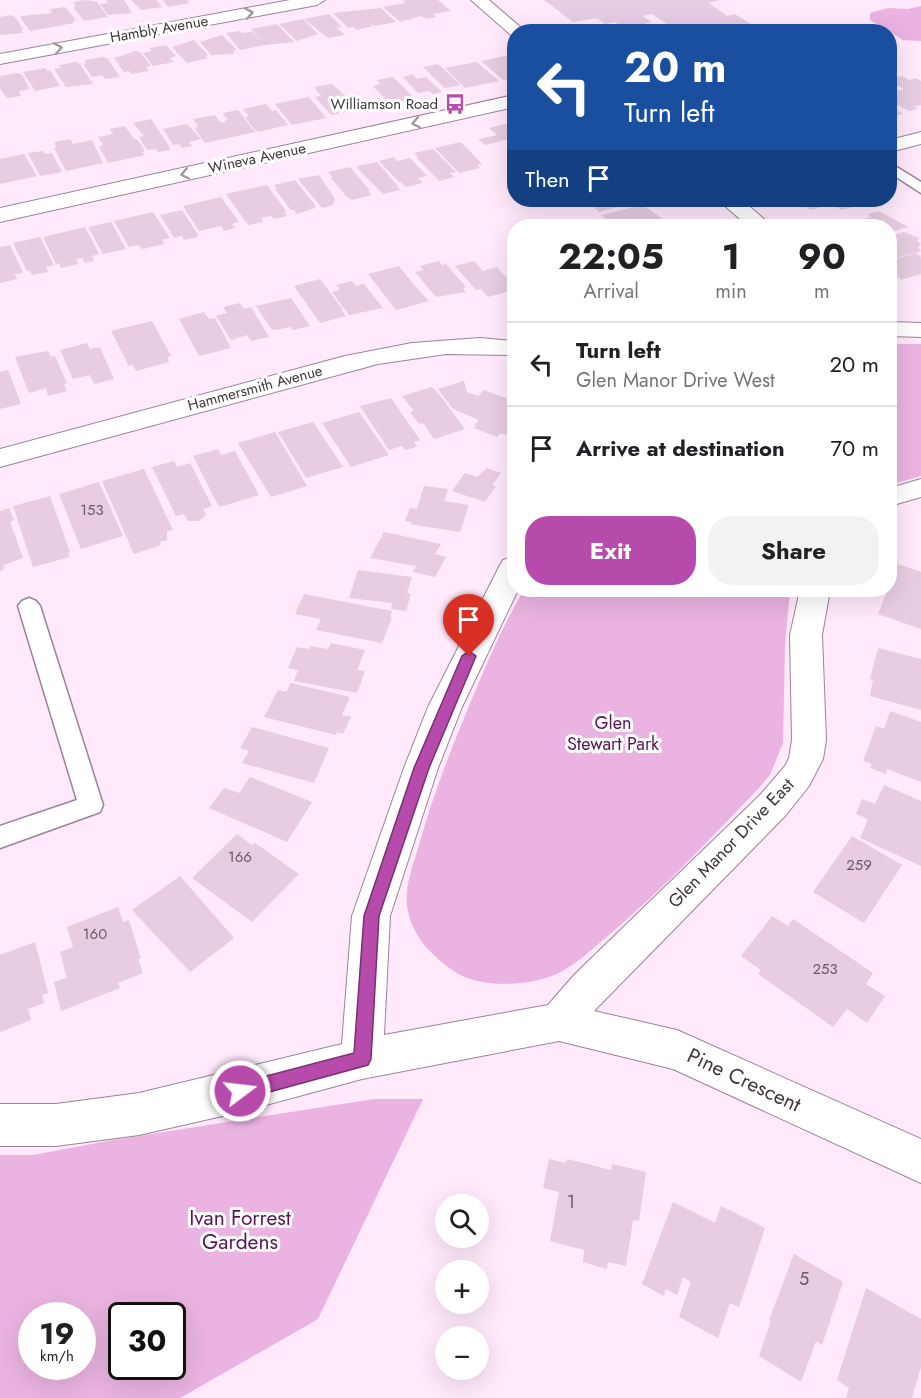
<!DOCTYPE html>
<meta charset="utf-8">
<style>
:root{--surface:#fff;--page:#f2f2f2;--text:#202124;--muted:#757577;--line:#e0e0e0;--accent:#b74bab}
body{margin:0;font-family:Jost,sans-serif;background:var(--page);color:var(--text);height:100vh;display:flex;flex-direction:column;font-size:22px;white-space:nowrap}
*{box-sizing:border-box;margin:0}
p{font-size:20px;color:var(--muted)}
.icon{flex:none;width:33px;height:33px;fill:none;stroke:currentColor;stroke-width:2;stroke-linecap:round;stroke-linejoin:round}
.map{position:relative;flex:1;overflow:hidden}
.drawer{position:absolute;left:507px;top:219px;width:390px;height:378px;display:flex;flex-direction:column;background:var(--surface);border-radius:24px;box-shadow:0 6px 24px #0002}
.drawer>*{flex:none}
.banner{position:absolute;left:507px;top:24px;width:390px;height:183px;border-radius:24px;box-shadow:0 6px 24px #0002;background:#1a4fa0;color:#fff;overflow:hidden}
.tools{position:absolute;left:435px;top:1194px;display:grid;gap:12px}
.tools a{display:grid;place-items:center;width:54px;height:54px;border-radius:50%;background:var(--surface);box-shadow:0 6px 24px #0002;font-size:30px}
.speed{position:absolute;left:18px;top:1302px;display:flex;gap:12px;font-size:30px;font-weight:700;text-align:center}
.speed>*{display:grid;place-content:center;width:78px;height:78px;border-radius:50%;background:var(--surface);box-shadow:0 6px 24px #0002;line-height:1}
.speed small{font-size:15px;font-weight:400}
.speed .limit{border:3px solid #111;border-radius:9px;background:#fff;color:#111}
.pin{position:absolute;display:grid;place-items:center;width:51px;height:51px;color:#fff;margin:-62px -26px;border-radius:50% 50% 50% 0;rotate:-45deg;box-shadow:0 0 6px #0007}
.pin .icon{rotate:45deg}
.me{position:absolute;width:66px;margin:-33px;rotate:75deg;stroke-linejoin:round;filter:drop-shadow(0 0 4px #0008)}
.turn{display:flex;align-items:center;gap:21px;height:126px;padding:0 18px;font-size:27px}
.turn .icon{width:78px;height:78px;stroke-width:2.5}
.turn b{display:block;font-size:42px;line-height:51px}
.then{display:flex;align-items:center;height:57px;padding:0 18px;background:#0003;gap:12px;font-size:22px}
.eta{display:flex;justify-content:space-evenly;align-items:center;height:102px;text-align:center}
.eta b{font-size:36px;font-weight:700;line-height:42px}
.primary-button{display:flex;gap:12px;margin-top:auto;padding:12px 18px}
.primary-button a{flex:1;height:69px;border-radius:24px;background:var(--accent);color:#fff;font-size:24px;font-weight:700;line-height:69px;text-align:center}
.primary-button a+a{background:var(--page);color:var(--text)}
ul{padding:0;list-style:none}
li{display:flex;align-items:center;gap:18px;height:84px;padding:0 18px;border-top:2px solid var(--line)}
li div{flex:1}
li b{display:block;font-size:22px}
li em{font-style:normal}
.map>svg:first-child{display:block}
.green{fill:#eab3e1;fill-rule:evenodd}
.building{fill:#e7cce2}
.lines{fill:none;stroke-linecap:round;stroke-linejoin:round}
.lane-casing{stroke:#9b8397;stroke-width:3}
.street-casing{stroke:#9b8397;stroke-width:2}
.lane{fill:#fff;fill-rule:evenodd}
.street{fill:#fff;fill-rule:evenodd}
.oneway{stroke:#a09a9e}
.route{fill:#b74bab;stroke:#77316f;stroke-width:1.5}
.labels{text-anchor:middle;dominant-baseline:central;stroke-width:6;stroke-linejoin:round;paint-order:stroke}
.far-street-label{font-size:15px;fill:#40363e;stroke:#fff}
.far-poi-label{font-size:15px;fill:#40363e;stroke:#fff;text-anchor:end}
.number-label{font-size:15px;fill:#6a5c67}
.park-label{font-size:18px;fill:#5a1353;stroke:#fff}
.street-label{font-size:18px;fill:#40363e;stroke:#fff}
.near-number-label{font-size:18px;fill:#6a5c67}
.near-street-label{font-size:21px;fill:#40363e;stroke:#fff}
.near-park-label{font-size:21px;fill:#5a1353;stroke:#fff}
</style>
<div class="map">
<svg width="921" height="1398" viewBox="0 0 921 1398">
<rect width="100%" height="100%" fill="#ffe9fb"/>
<path class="green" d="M921,6v35l-18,-1 -33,-20v-7l18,-5 20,1z
M890,344h31v132l-31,9z
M524,590h266l-5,56 -2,97 -13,32 -12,14c-48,50 -96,101 -149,146 -16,13 -32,29 -50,38 -28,13 -75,16 -102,0 -22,-14 -44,-35 -49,-62 -5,-22 5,-45 11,-66 15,-54 36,-106 58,-158 14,-33 28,-66 47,-97z
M374,1099h49l-105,220 -138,79h-180v-243h33l80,-15zM32,1316h50v50h-50zM122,1316h50v50h-50z"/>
<path class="building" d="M85,0l12,2 11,15 -24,4 -11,-14 3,-1 -3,-4z
M106,0h18l8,13 -24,2 -8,-11 8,-1z
M131,0h25l6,7 -21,3z
M163,0h24l2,3 -21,4z
M405,0h33l13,11 -18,3 3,3 -9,2 -6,-3 -21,6 -17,-15 22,-4 -2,-2z
M544,0h176l-11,3 18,13 8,-2 25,16 -94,2 -6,-5 10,-1 -18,-12 -10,2 10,6 -28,6 -9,-6 -10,2 -8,-6 -24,4z
M65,7l11,13 -3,1 1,2 -44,8 -9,-12v-3l31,-3 -2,-4z
M381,8l15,14 -21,4 -5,-3 3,3 -16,4 -4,-3 -5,1 -15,-15z
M329,14l13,13 -5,1 8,7 -17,3 -24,-19z
M12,15l4,3 7,11 -2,1 2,3 -23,2v-18z
M303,19l15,15 -21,7 -18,-17z
M277,24l17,18 -30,3 -13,-16z
M240,31l2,2 10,-1 12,13 -24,5 -14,-17z
M222,35l15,15 -4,1 2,3 -24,1 -11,-13z
M194,40l14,15 -3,1 3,2 -21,5 -15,-16z
M166,45l10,11 -6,2 4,4 -21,4 -10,-13 8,-2 -1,-3z
M136,51l5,2 10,13 -5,1 3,4 -18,3 -2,-3 -5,1 -10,-14z
M509,55l5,5v18l-11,2 -22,-19z
M104,57l4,2 12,18 -15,2 -3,-4 -10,2 -9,-13 3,-1 -2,-3z
M76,62l4,2 13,20 -27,3 -12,-18 7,-1 -2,-3z
M477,62l22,19 -34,7 -20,-20z
M438,64l23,21 -16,3 -22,-21z
M46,68l1,3 3,-1 10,16 -25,5 -12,-19z
M18,73l4,2 8,14 -11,2 2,5 -14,2 -7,-10v-12z
M413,74l4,5 9,-2 16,15 -9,2 -4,-3 -11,2 -15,-16z
M902,76l7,4 7,-2 5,3v24l-7,1 4,3 -9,2 -19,-10v-12l4,3 10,-3 -14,-8v-3z
M393,77l22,22 -25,5 -17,-18 8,-2 -4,-4z
M332,84l9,8 17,18 -27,5 -16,-18 6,-1 -7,-9z
M309,97l17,21 -34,7 -17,-21z
M266,104l6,7 4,-1 12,15 -30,7 -4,-3 -9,-12 4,-1 -6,-7z
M890,105l13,9 -13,3z
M238,110l17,22 -50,11 -10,-14 3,-3 -5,-7 22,-4 5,7 6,1 -2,-2 4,-1 -5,-7z
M151,119l18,27 1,4 -12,2 -2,-3 -9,1 -8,-13 5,-1 -11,-13z
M514,122v16l-29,7 -7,-6 19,-4 -8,-7z
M187,124l14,15 -12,3 3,4 -10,2 -3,-4 -6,1 -10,-16z
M125,126l9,13 4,1 7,11 -3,1 3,3 -37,8 -9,-16 4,-2 -5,-8 15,-3 -3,-5z
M70,139l3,5 19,-4 11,23 -37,8 -12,-23 3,-1 -3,-5z
M461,142l21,22 -5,1 3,3 -21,5 -24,-25z
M433,149l23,23 -6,1 4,4 -15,4 -23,-24h2l-4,-4z
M43,151l2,3 7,-1 10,19 -22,4 -12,-23z
M24,154l13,22 -37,8v-25z
M394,157l3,4 13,-3 17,18 -9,2 5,5 -17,4 -5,-5h-2l-20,-21z
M377,162l20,23 3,5 -17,4 -25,-25 -1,-3z
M350,167l20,24h-2l3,4 -19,5 -5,-3 -17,-20h3l-5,-5z
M319,175l16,24 -2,6 -11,3 -24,-29z
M295,180l20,25v3l-18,6 -3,-4h-3l-16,-21h2l-3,-4z
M267,185l19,26 -2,1 3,4 -13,3 -3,-3 -10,2 2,4 -15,3 -22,-31z
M221,197l18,25 -7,2 3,4 -11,3 -3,-5 -22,5 -16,-25z
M595,200h52l-48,12 -10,-9 8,-2z
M797,200h73l3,2 -32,8 -8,-6 -23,6z
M643,205l20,14 -31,7h-35l12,-3 -8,-8z
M182,210l15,23 1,4 -14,3 -2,-4 -8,2 -14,-23z
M879,211l29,16 -18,5v-6h-51l33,-9 -5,-3z
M153,212l17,26 -8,2 3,4 -23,5 -3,-4 -10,2 -15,-26z
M111,222l15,27 -23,5 -15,-27z
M85,227l14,27 -7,2 2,5 -9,2 -3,-5 -6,1 2,5 -17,4 -2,-5 -3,1 -13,-27z
M904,232l15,6 -2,3 4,3 -3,3 3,4 -31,9v-24z
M40,237l14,28 -8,2 2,5 -16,3 -2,-4h-3l-14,-28z
M10,245l13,28 -8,1 2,5 -17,4v-36z
M916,253l5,4v17l-20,6 -3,-3 -8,1v-17z
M439,261l3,4 4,-1 20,23 -3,1 3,4 -30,5 -21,-25 8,-2 -3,-4z
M474,261l9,10 14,-4 17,19v4l-26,7 -7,-8 -5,1 -21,-24z
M399,266l15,19 15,16 -33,9 -28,-36z
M320,279l23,31h-2l5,6 -26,7 -26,-37z
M352,281l4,5 8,-2 19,24 -34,7 -17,-23 8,-2 -4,-5z
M291,298l19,28 -17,4 -2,-3 -15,3 -5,-1 -15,-23z
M240,303l4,6 7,-2 18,30 -18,4 -4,-6 -16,5 -15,-24 11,-3 -4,-6z
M204,312l5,7 6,-1 16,30 -32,8 -20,-37z
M152,321l19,35 -4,1 2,5 -33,9 -3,-6 -4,1 -18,-35z
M87,343l3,6 10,-2 14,32 -20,5 -4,-9 -17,4 -13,-29z
M48,351l3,6 4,-1 12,27 -3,1 3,7 -19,5 -2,-8 -17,5 -14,-36z
M8,370l13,34 -21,5v-37z
M464,381l3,11 11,4 6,-6 30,11v38l-13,-6 -4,4 -23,-9 3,-3h-3l5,-5 -26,-11 -15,-20z
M432,387l7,7 26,35 -31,10 -11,-16 -4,1 -9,-12 4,-1 -12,-15z
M391,398l29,42 -6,2 3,5 -12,3 -3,-4 -13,4 -29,-44z
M359,412l30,43 -38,12 -29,-44z
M313,422l30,45 -37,11 -28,-46z
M275,432l32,54 -36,11 -33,-54z
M218,449l3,6 14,-4 24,44 -40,12 -26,-51z
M174,461l3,6 13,-4 22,43 -9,3 3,6 -7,6h-11l-4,-7 -8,2 -24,-49z
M487,468l14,5 -9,12 4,1 -11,16 -33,-11 13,-18 12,4z
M144,469l29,61 -6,1v9l-7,2 1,3 -27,9 -32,-73z
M99,482l24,54 -42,13 -22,-55z
M424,486l24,3 -4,12 25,4 -9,27 -50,-8 1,-2 -6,-1 5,-13 7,1z
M50,496l20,56 -2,1 2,4 -37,10 -20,-61z
M9,508l5,12 -4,2 13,36 -20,7 1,4 -4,2v-60z
M384,532l57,12 -6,10 11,3 -11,20 -22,-5 3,-6 -46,-8z
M898,564l23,8v57l-43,-15z
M358,570l54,7 -5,16 4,1 -5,17 -15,-2 1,-6 -43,-5z
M304,594l88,17 -2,6h2l-10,26 -66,-13 5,-11 -26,-5z
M331,643l34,7 -8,20 8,1 -8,22 -63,-12 4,-11 -10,-2 9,-21 12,2 2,-3 17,3z
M878,648l43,11v51l-51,-14 3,-16 -3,-1z
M291,683l59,14 -8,18 9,2 -8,17 -6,-2 -1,3 -72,-18 14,-27 8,2z
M890,711l31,11v60l-34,-13 -1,5 -16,-6 2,-4 -9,-3 13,-35 8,3z
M252,727l77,21 -15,35 -72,-20 7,-12 -9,-3z
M250,777l62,25 -25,40 -78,-34 15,-20 15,5z
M884,785l37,16v65l-61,-28 8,-19 -12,-5 6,-15 13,5z
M237,834l15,11 3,-2 44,31 -47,48 -60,-44z
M852,836l50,29 -38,58 -51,-31z
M180,876l54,62 -44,34 -58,-62z
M118,907l5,15 6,-2 12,39h-3l5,14 -25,10 2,5 -59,23 -7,-29 13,-4 -7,-26 13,-5 -6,-20z
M772,916l16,10 5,-7 80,54 -7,11 19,12 -18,27 -20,-14 -14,18 -75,-53 3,-4 -20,-14z
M35,942l13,51 -6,2 2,8 -16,6 3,11 -31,12v-77z
M549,1159l17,4 1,-4 44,11 1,-6 34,8 -7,49 -6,-1 -7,46 -18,-4 -1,7 -24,-7 1,-12 -34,-9 9,-49 -16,-4z
M673,1202l42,21 6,-17 44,22 -26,79 -9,-4 -12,35 -39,-21 12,-35 -8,-5 -6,18 -11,-6 -2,7 -22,-12z
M794,1254l49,28 -21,63 -6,-4 -15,41 -42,-26 12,-35 -2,-1z
M866,1288l55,31v48l-9,31h-66l3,-10 -12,-8z"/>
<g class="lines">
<g class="lane-casing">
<path id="lane" d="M890,163l31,19v11l-31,-20z
M29,598l7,3 4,5 63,199 -3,7 -100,36v-22l77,-26 -59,-194 4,-5z"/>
</g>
<g class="street-casing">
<path id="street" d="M290,0h35l-8,5 -317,59v-10z
M471,0h18l37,32h-12v4h-2z
M514,95v12l-514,115v-14z
M921,132v12l-31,8v-12z
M718,200h24l30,26h-24z
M890,322l31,1v14l-31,-1z
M480,338l34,3v14l-68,-1 -68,10 -378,103v-18l345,-93 67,-13z
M921,479v18l-31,9v-18z
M514,556v34h4l-56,117 -24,61 -48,148 -6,119 164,-30 26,-30 186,-180 25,-29 4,-8 3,-18 -2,-105 10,-45h30l-8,45 4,105 -3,19 -14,27 -23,29 -192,196 83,19 244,109v44l-248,-114 -114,-28 -197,38 -122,33 -101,23 -83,11h-56v-42h56l83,-11 203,-49 10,-128 52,-148 24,-61 71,-140 4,-7z"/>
</g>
<use href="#lane" class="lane"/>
<use href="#street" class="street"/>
</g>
<defs><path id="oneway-chevron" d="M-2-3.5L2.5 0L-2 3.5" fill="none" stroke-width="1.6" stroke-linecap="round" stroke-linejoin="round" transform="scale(1.5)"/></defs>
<g class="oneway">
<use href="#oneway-chevron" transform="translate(249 13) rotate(-10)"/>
<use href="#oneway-chevron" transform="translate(58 48) rotate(-10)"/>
<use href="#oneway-chevron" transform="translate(416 123) rotate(168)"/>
<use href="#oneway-chevron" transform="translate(185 174) rotate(168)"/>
</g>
<path class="route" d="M469,651l7,5 -47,112 -50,148 -8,143 -3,6 -128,35 -6,-3 -2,-6 2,-6 6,-2 114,-30 10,-137 50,-148 48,-112z"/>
<defs>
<g id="bus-bare" transform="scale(1.62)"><path d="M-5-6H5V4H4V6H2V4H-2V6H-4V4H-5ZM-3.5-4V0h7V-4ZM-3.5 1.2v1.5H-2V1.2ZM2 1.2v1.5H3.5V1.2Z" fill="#b74bab" stroke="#fff" stroke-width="2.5" paint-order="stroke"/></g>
</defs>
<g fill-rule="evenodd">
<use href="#bus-bare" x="455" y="104"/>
</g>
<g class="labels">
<g class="far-street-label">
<text transform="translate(159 29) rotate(-10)">Hambly Avenue</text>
<text transform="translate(257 158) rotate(-12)">Wineva Avenue</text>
<text transform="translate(255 388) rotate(-15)">Hammersmith Avenue</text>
</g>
<g class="far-poi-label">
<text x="438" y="104">Williamson Road</text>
</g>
<g class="number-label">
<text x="92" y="510">153</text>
<text x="240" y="857">166</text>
<text x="859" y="865">259</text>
<text x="95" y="934">160</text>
<text x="825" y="969">253</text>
</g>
<g class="park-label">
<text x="613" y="723">Glen<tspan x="613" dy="21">Stewart Park</tspan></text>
</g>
<g class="street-label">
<text transform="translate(731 843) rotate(-46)">Glen Manor Drive East</text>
</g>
<g class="near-number-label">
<text x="571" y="1202">1</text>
<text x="804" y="1279">5</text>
</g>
<g class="near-street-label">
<text transform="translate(744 1080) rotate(25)">Pine Crescent</text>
</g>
<g class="near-park-label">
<text x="240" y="1218">Ivan Forrest<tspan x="240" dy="24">Gardens</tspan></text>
</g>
</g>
</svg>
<div class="tools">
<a><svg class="icon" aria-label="search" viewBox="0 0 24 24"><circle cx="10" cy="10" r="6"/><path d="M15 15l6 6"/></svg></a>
<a>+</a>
<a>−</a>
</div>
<div class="speed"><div>19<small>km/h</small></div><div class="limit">30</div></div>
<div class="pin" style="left:469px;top:656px;background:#d93025"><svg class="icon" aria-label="arrive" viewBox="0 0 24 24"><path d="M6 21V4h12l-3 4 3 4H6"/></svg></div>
<svg class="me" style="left:240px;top:1091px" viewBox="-20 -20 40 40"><circle r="17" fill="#b74bab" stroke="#fff" stroke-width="3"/><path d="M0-11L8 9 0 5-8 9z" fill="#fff"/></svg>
<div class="banner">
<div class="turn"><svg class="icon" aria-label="left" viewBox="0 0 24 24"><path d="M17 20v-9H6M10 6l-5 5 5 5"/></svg><div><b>20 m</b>Turn left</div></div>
<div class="then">Then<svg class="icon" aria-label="arrive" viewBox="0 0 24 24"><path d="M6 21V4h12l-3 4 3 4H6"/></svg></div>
</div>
<section class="drawer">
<div class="eta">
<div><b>22:05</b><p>Arrival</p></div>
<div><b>1</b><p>min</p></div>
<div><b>90</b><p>m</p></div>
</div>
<ul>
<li><svg class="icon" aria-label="left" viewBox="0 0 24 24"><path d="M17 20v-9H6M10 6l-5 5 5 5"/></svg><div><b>Turn left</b><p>Glen Manor Drive West</p></div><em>20 m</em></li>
<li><svg class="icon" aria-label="arrive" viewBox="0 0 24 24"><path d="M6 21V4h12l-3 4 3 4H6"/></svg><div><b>Arrive at destination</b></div><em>70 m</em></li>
</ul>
<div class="primary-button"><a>Exit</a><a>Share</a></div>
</section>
</div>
